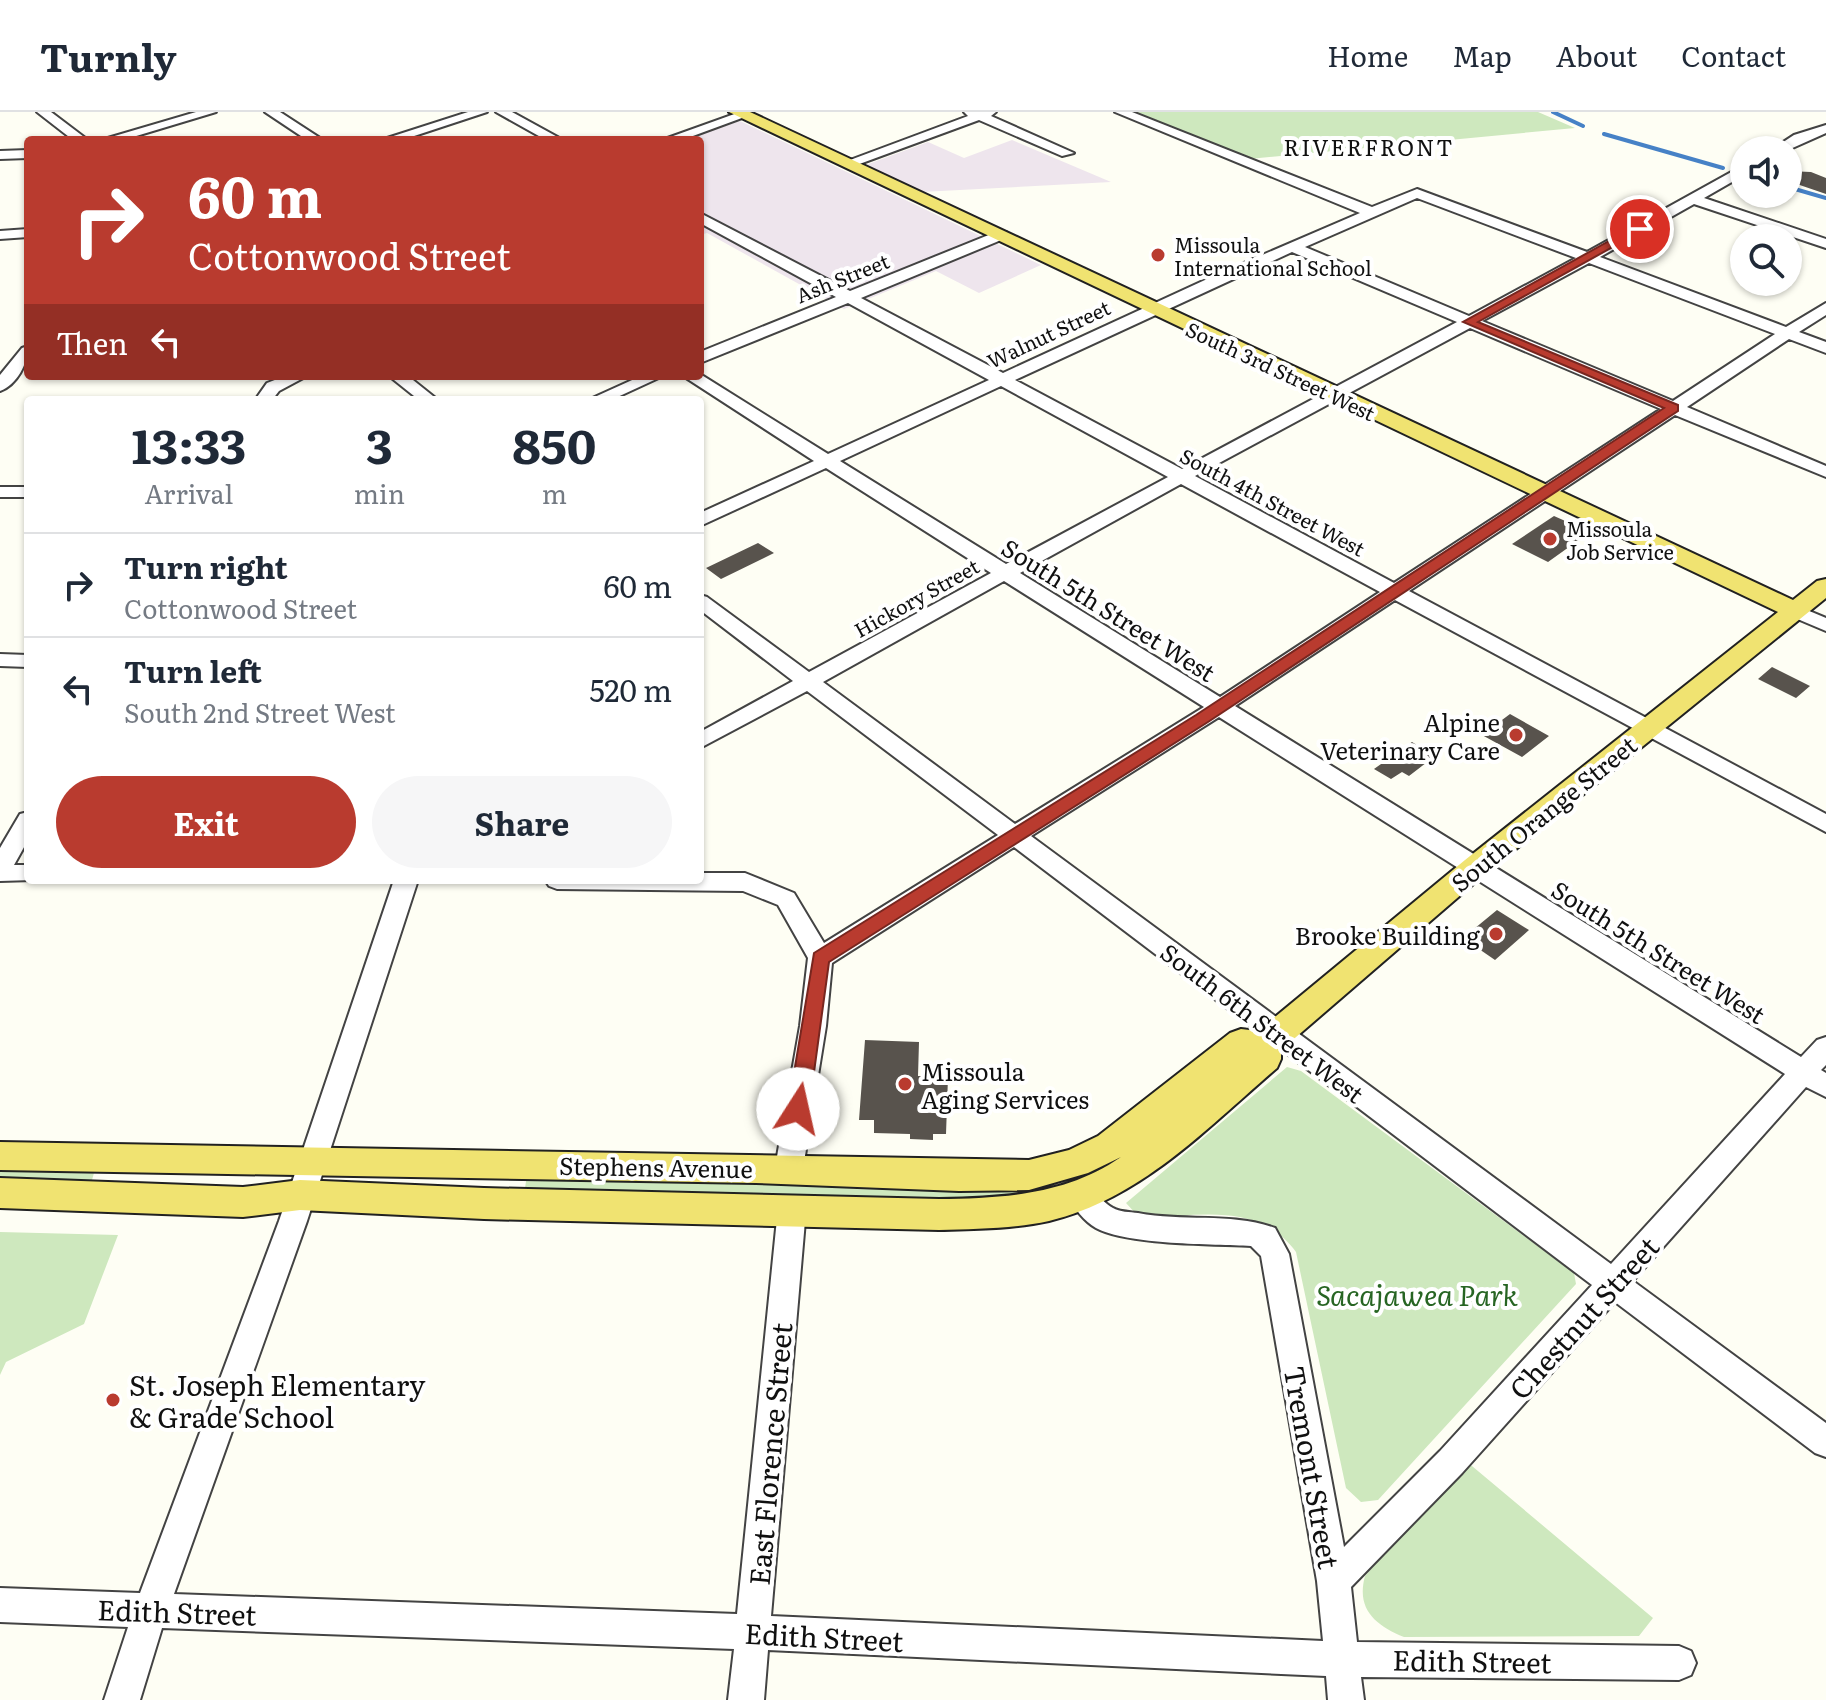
<!DOCTYPE html>
<style>
:root{--surface:#fff;--page:#f6f6f7;--text:#1f2937;--muted:#747a83;--line:#e0e1e3;--accent:#b93b2f}
body{margin:0;font-family:Literata,serif;background:var(--page);color:var(--text);height:100vh;display:flex;flex-direction:column;font-size:30px;white-space:nowrap}
*{box-sizing:border-box;margin:0}
p{font-size:26px;color:var(--muted)}
.icon{flex:none;width:44px;height:44px;fill:none;stroke:currentColor;stroke-width:2;stroke-linecap:round;stroke-linejoin:round}
.map{position:relative;flex:1;overflow:hidden}
.panel{position:absolute;left:24px;top:284px;width:680px;height:488px;display:flex;flex-direction:column;background:var(--surface);border-radius:8px;box-shadow:0 2px 6px #0004}
.panel>*{flex:none}
.top-card{position:absolute;left:24px;top:24px;width:680px;height:244px;border-radius:8px;box-shadow:0 2px 6px #0004;background:#b93b2f;color:#fff;overflow:hidden}
.fabs{position:absolute;left:1730px;top:24px;display:grid;gap:16px}
.fabs a{display:grid;place-items:center;width:72px;height:72px;border-radius:50%;background:var(--surface);box-shadow:0 2px 6px #0004;font-size:40px}
.pin{position:absolute;display:grid;place-items:center;width:68px;height:68px;color:#fff;margin:-34px;border:4px solid #fff;border-radius:50%;box-shadow:0 2px 8px #0007}
.me{position:absolute;width:88px;margin:-44px;rotate:10deg;stroke-linejoin:round;filter:drop-shadow(0 0 6px #0008)}
.turn{display:flex;align-items:center;gap:28px;height:168px;padding:0 32px;font-size:36px}
.turn .icon{width:104px;height:104px;stroke-width:2.5}
.turn b{display:block;font-size:56px;line-height:68px}
.then{display:flex;align-items:center;height:76px;padding:0 32px;background:#0003;gap:16px;font-size:30px}
.eta{display:flex;justify-content:space-evenly;align-items:center;height:136px;text-align:center}
.eta b{font-size:48px;font-weight:700;line-height:56px}
.action{display:flex;gap:16px;margin-top:auto;padding:16px 32px}
.action a{flex:1;height:92px;border-radius:48px;background:var(--accent);color:#fff;font-size:32px;font-weight:700;line-height:92px;text-align:center}
.action a+a{background:var(--page);color:var(--text)}
ul{padding:0;list-style:none}
li{display:flex;align-items:center;gap:24px;height:104px;padding:0 32px;border-top:2px solid var(--line)}
li div{flex:1}
li b{display:block;font-size:30px}
li em{font-style:normal}
header{display:flex;align-items:center;gap:48px;box-sizing:border-box;height:112px;padding:0 40px;background:var(--surface);border-bottom:2px solid var(--line)}
header strong{font-size:38px}
nav{display:flex;gap:44px;margin-inline-start:auto;font-size:28px}
.map>svg:first-child{display:block}
.industrial{fill:#eee5ed}
.green{fill:#cee8be}
.lines{fill:none;stroke-linecap:round;stroke-linejoin:round}
.stream{stroke:#4681c6;stroke-width:4}
.building{fill:#58534d}
.minor-casing{stroke:#434343;stroke-width:4}
.major-casing{stroke:#212121;stroke-width:4}
.minor{fill:#fff;fill-rule:evenodd}
.major{fill:#f0e371;fill-rule:evenodd}
.route{fill:#b93b2f;stroke:#78261f;stroke-width:2}
.poi-dot{fill:#b93b2f;stroke:#fff;stroke-width:3}
.labels{text-anchor:middle;dominant-baseline:central;stroke-width:8;stroke-linejoin:round;paint-order:stroke}
.far-poi-label{font-size:20px;fill:#101010;stroke:#fff;text-anchor:start}
.far-street-label{font-size:20px;fill:#101010;stroke:#fff}
.far-neighbourhood-label{font-size:22px;letter-spacing:2px;fill:#101010;stroke:#fff}
.street-label{font-size:24px;fill:#101010;stroke:#fff}
.poi-label{font-size:24px;fill:#101010;stroke:#fff;text-anchor:end}
.near-park-label{font-size:28px;font-style:italic;fill:#276523;stroke:#fff}
.near-street-label{font-size:28px;fill:#101010;stroke:#fff}
.near-poi-label{font-size:28px;fill:#101010;stroke:#fff;text-anchor:start}
</style>
<header>
<strong>Turnly</strong>
<nav><a>Home</a><a>Map</a><a>About</a><a>Contact</a></nav>
</header>
<div class="map">
<svg width="1826" height="1588" viewBox="0 0 1826 1588">
<rect width="100%" height="100%" fill="#fefef4"/>
<path class="industrial" d="M740,9l153,73 148,71 -62,28 -43,-22 -92,38 -137,-76 -7,2v-95h-17z
M1012,28l99,42 -190,10 -58,-26 65,-24 36,16z"/>
<path class="green" d="M1129,0h409l37,16 -326,31z
M1287,955l14,4 273,202 2,11 -198,216 -17,2 -15,-14 -50,-236c-37,-50 -93,-36 -148,-35l-11,-2 -11,-12z
M0,1058l94,3 -2,7 -30,5 -62,-2z
M527,1063l493,13 -10,10 -32,2 -453,-12z
M0,1120l118,3 -34,89 -78,38 -6,13z
M1466,1349l187,157 -14,18 -235,1c-29,-12 -48,-28 -39,-61z"/>
<g class="lines">
<path class="stream" d="M1553,0l30,14
M1604,22l119,34
M1788,75l38,11"/>
</g>
<path class="building" d="M1788,59l23,1 15,6v16l-38,-13z
M1554,404l36,16 -42,30 -36,-18z
M758,431l16,10 -53,26 -15,-11z
M1772,555l38,19 -14,12 -38,-19z
M1510,602l39,22 -27,21 -40,-22z
M1412,630l23,14 -26,20 -7,-4 -11,7 -17,-10z
M1497,798l32,20 -34,30 -32,-22z
M865,928l54,2 -1,34 30,1 -2,57h-13v6l-23,-1v-5l-36,-1v-13h-15z"/>
<g class="lines">
<g class="minor-casing">
<path id="minor" d="M37,0h14l37,28h-15z
M196,0h20l-93,28h-22z
M265,0h15l43,28h-16z
M468,0h19l-85,28h-21z
M496,0h16l51,28h-17z
M740,0l10,3 -68,25h-20z
M964,0h32l-5,4 83,37 -12,3 -83,-36 -125,46 -12,-3 126,-47z
M1115,0h17l240,95 45,-18 170,63 157,-87v10l-40,23 122,41v9l-132,-44 -94,53 186,70 40,-24v12l-27,17 27,10v11l-37,-14 -102,68 139,59v11l-151,-62 -266,176 417,223v18l-431,-232 -160,106 566,351 16,-17 9,-3v28l-5,5 5,3v24l-20,-10 -173,194 193,142v34l-11,-4 -200,-151 -153,171 -111,114 6,55 322,4 12,5 5,12 -5,12 -12,5 -318,-3 3,23h-36l-2,-24 -558,-26 -4,50h-36l6,-51 -572,-21 -22,72h-36l24,-73 -128,-5v-34l140,5 139,-372 115,-341h24l-111,341 -133,373 563,20 41,-405 4,-9 10,-3 10,3 4,9 -35,407 552,25 -6,-60 -56,-325 -10,-10c-37,-2 -124,-1 -155,-18 -11,-6 -23,-21 -28,-32l4,-9c22,-7 24,12 41,21 6,4 17,4 25,5 45,9 93,-1 137,15l14,26 55,293 96,-96 152,-166 -578,-438 -182,116 -6,63 -23,142 -4,8 -10,4 -10,-4 -4,-8 25,-142 8,-68 -30,-53 -35,-14 -186,-2 -8,-3 -4,-6h155v-7h45l49,20 30,50 174,-108 -191,-144 -107,57v-16l93,-51 -93,-71v-15l7,2 102,75 182,-99 -165,-105 -126,58v-13l114,-52 -131,-85 17,-2 128,80 161,-74 -141,-77 -148,60v-11l136,-55 -136,-74v-10l150,78 146,-59h10v6l-145,60 142,75 215,-99 142,-61zM1417,86l159,60 -107,58 -164,-69zM1292,140l165,70 -275,147 -167,-89zM1589,151l186,71 -102,67 -191,-80zM1470,216l191,81 -267,174 -199,-107zM1001,274l167,91 -162,87 -166,-103zM1181,372l199,108 -160,105 -200,-124zM1004,469l200,126 -189,117 -192,-142zM1219,605l566,357 -174,190 -580,-428z
M1826,13v8l-38,17h-17l23,-15z
M28,38v8l-28,1v-8z
M28,117v8l-28,2v-8z
M28,234c0,17 -11,39 -28,45v-16l22,-27z
M285,264h22l-28,15 -7,9h-17l12,-17z
M389,264h19l30,24h-19z
M641,264h22l-52,24h-23z
M0,375h28v10h-28z
M1795,493l31,13v13l-38,-16 -3,-4 3,-4z
M0,542l28,1v12l-28,-1z
M28,700v28l-14,25h14v15h5l-33,1v-33l20,-34z"/>
</g>
<g class="major-casing">
<path id="major" d="M729,0h21l1043,488 24,-19 9,-2v19l-341,276 -204,176v9l-4,9c-70,60 -136,131 -228,153 -36,8 -74,8 -110,9l-455,-11 -184,-9 -57,7 -243,-9v-30l243,9 57,-7 184,8 455,11c65,-1 127,-4 182,-42l-33,16 -59,17 -70,1 -203,-8 -756,-13v-28l1029,18 40,-10 29,-14 132,-103 11,-4 17,2 207,-171 313,-248z"/>
</g>
<use href="#minor" class="minor"/>
<use href="#major" class="major"/>
</g>
<path class="route" d="M1636,114l9,3 -167,93 200,83v6l-470,311 -379,240 -20,147 -3,6 -8,3 -7,-3 -3,-6 26,-156 382,-238 468,-307 -201,-86z"/>
<g class="poi-dot">
<circle cx="1158" cy="143" r="8"/>
<circle cx="1550" cy="427" r="8"/>
<circle cx="1516" cy="623" r="8"/>
<circle cx="1496" cy="822" r="8"/>
<circle cx="905" cy="972" r="8"/>
<circle cx="113" cy="1288" r="8"/>
</g>
<g class="labels">
<g class="far-poi-label">
<text x="1174" y="132">Missoula<tspan x="1174" dy="23">International School</tspan></text>
<text x="1566" y="416">Missoula<tspan x="1566" dy="23">Job Service</tspan></text>
</g>
<g class="far-street-label">
<text transform="translate(842 165) rotate(-22)">Ash Street</text>
<text transform="translate(1048 221) rotate(-25)">Walnut Street</text>
<text transform="translate(1281 258) rotate(25)">South 3rd Street West</text>
<text transform="translate(1273 389) rotate(28)">South 4th Street West</text>
<text transform="translate(916 485) rotate(-29)">Hickory Street</text>
</g>
<g class="far-neighbourhood-label">
<text x="1369" y="34">RIVERFRONT</text>
</g>
<g class="street-label">
<text transform="translate(1109 497) rotate(32)">South 5th Street West</text>
<text transform="translate(1543 701) rotate(-39)">South Orange Street</text>
<text transform="translate(1659 839) rotate(32)">South 5th Street West</text>
<text transform="translate(1263 910) rotate(37)">South 6th Street West</text>
<text transform="translate(656 1054) rotate(1)">Stephens Avenue</text>
</g>
<g class="poi-label">
<text x="1500" y="609">Alpine<tspan x="1500" dy="28">Veterinary Care</tspan></text>
<text x="1480" y="822">Brooke Building</text>
<text x="921" y="958" text-anchor="start">Missoula<tspan x="921" dy="28">Aging Services</tspan></text>
</g>
<g class="near-park-label">
<text x="1417" y="1182">Sacajawea Park</text>
</g>
<g class="near-street-label">
<text transform="translate(1583 1205) rotate(-48)">Chestnut Street</text>
<text transform="translate(769 1342) rotate(-85)">East Florence Street</text>
<text transform="translate(1313 1355) rotate(80)">Tremont Street</text>
<text transform="translate(177 1499) rotate(2)">Edith Street</text>
<text transform="translate(824 1524) rotate(3)">Edith Street</text>
<text transform="translate(1472 1548) rotate(1)">Edith Street</text>
</g>
<g class="near-poi-label">
<text x="129" y="1272">St. Joseph Elementary<tspan x="129" dy="32">&amp; Grade School</tspan></text>
</g>
</g>
</svg>
<div class="fabs">
<a><svg class="icon" aria-label="sound" viewBox="0 0 24 24"><path d="M4 9h4l5-4v14l-5-4H4zM17 9q2 3 0 6"/></svg></a>
<a><svg class="icon" aria-label="search" viewBox="0 0 24 24"><circle cx="10" cy="10" r="6"/><path d="M15 15l6 6"/></svg></a>
</div>
<div class="pin" style="left:1640px;top:117px;background:#d93025"><svg class="icon" aria-label="arrive" viewBox="0 0 24 24"><path d="M6 21V4h12l-3 4 3 4H6"/></svg></div>
<svg class="me" style="left:798px;top:997px" viewBox="-20 -20 40 40"><circle r="19" fill="#fff"/><path d="M0-13L10 11 0 6-10 11z" fill="#b93b2f"/></svg>
<div class="top-card">
<div class="turn"><svg class="icon" aria-label="right" viewBox="0 0 24 24"><path d="M7 20v-9h11M14 6l5 5-5 5"/></svg><div><b>60 m</b>Cottonwood Street</div></div>
<div class="then">Then<svg class="icon" aria-label="left" viewBox="0 0 24 24"><path d="M17 20v-9H6M10 6l-5 5 5 5"/></svg></div>
</div>
<section class="panel">
<div class="eta">
<div><b>13:33</b><p>Arrival</p></div>
<div><b>3</b><p>min</p></div>
<div><b>850</b><p>m</p></div>
</div>
<ul>
<li><svg class="icon" aria-label="right" viewBox="0 0 24 24"><path d="M7 20v-9h11M14 6l5 5-5 5"/></svg><div><b>Turn right</b><p>Cottonwood Street</p></div><em>60 m</em></li>
<li><svg class="icon" aria-label="left" viewBox="0 0 24 24"><path d="M17 20v-9H6M10 6l-5 5 5 5"/></svg><div><b>Turn left</b><p>South 2nd Street West</p></div><em>520 m</em></li>
</ul>
<div class="action"><a>Exit</a><a>Share</a></div>
</section>
</div>
